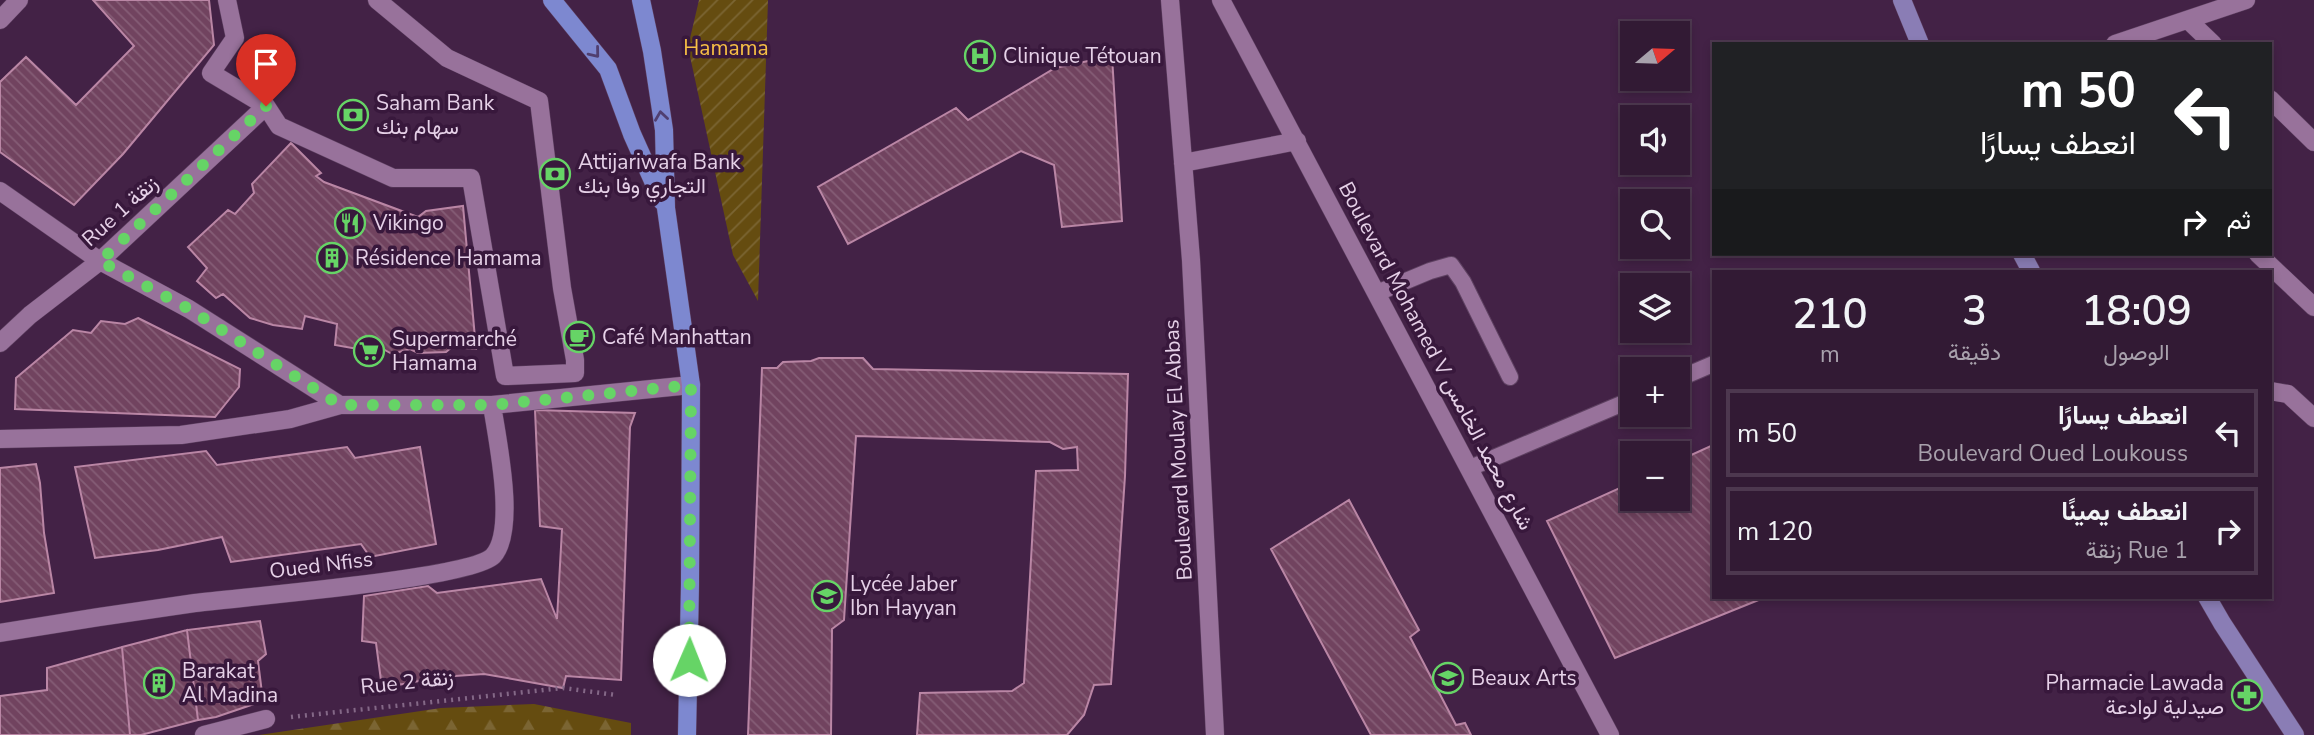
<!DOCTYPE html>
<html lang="ar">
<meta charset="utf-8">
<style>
:root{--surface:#321a34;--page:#3d2740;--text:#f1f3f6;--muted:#a8a1ac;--line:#4d384f}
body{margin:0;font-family:"Nunito Sans",Vazirmatn,sans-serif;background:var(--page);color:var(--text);direction:rtl;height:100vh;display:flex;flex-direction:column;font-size:26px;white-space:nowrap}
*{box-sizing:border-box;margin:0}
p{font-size:23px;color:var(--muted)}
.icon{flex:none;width:38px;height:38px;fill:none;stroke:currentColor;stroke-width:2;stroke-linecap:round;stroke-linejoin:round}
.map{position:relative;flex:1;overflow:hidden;direction:ltr}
.details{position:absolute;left:1712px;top:270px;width:560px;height:329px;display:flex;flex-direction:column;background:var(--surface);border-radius:0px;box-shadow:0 4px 10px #0003,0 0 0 2px var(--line);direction:rtl}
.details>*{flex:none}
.top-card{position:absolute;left:1712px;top:42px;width:560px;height:214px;border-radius:0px;box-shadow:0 4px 10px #0003,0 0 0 2px var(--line);direction:rtl;background:#202124;color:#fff;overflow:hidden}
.needle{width:46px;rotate:71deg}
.tools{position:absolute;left:1620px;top:21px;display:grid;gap:14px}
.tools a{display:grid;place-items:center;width:70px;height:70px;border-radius:0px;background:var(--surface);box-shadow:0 4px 10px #0003,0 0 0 2px var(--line);font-size:35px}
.pin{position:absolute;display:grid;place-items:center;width:60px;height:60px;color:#fff;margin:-72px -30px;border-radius:50% 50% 50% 0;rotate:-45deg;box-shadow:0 0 7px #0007}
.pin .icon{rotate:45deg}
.me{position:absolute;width:77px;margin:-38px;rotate:1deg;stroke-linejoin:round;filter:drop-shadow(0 0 5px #0008)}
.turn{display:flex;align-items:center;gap:24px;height:147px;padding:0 21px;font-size:32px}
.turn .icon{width:91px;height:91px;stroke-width:2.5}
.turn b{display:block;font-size:49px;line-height:60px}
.then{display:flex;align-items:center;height:66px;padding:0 21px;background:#0003;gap:14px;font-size:26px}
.eta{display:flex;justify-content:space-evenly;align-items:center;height:119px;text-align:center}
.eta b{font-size:42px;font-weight:600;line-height:49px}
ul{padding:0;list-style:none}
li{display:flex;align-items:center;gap:21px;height:88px;margin:0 14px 10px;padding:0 7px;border:4px solid var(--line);border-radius:0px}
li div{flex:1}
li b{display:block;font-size:26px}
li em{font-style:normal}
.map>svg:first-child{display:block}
.forest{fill:url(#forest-firs)}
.garden{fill:url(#garden-furrows)}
.building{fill:url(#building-back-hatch);stroke:#ba86a5;stroke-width:2}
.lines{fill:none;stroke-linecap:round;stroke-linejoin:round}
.lane-casing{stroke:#5e4161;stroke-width:18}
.street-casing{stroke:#5e4161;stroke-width:19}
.secondary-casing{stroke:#5e4161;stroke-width:19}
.primary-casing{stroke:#5e4161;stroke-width:19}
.path{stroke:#846887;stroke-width:4.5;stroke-dasharray:2 5;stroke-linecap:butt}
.lane{stroke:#98729b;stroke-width:16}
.street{stroke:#98729b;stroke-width:18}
.secondary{stroke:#8a7db5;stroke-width:18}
.primary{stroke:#7d88d0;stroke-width:18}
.oneway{stroke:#503f70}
.route{stroke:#66d466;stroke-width:12;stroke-dasharray:0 21.6}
.labels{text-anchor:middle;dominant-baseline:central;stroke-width:7;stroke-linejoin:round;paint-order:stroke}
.park-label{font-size:21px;fill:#f8c045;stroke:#38183c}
.poi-label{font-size:21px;fill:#e6d1e8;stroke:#38183c;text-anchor:start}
.street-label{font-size:21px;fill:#e6d1e8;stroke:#38183c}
</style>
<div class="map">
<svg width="2314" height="735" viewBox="0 0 2314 735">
<defs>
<pattern id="forest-firs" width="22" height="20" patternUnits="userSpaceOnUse" patternTransform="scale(1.75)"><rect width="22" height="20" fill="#654c10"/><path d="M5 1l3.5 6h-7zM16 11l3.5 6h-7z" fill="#7b6533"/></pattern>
<pattern id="garden-furrows" width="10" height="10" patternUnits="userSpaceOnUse" patternTransform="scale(1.75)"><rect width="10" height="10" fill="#654c10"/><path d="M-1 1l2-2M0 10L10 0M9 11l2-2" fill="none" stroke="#7b6533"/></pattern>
<pattern id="building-back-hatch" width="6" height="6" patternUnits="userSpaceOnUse" patternTransform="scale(1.75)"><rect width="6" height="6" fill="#71435f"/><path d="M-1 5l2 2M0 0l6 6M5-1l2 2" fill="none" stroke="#855d76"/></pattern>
</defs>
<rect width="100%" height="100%" fill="#432246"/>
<path class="forest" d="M534,704l97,19v12h-372l182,-27z"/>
<path class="garden" d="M699,0h69l-10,301 -25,-46 -45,-208z"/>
<path class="building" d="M93,0h116l5,45 -91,109 -49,51 -74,-53v-70l26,-25 50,48 58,-59z
M1112,56l10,165 -60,6 -8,-62 -33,-14 -173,93 -30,-57 138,-79 12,12 87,-52z
M291,143l30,30 -5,3 8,6 94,35 8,-6 37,-5 13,143 -24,-2 -6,5 -28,1 -8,-4 -18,5 -9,-5 -14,2 -34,-6 2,-21 -32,-8 -3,13 -29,-4 -23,-7 -27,-24 -7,4 -19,-17 10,-13 -19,-21 40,-37 7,4 19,-21 -2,-9z
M138,318l102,51 -1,18 -24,30 -200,-8 1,-31 57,-48 18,3 10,-12 24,3z
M819,358h44l10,11 255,5 -3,102 -14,208 -17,1 -10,30 -17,20h-150l3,-42 92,-2 12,-8 12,-212 42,-1 -1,-23 -14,2 -13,-7 -194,-6 -12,184 -12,9 -1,106h-83l14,-367h15l6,-6 28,-1z
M535,410l100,3 -5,14 -9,253 -55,-4 -3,12 -79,-14 -44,3 -58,11 -6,-45 -14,-2 2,-45 64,-10 9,7 104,-14 16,40 5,-90 -22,-3z
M1713,445v152h53l-151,61 -68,-137 86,-39v17h45v-38z
M347,447l8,11 65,-11 16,97 -66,13 -9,-13 -130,18 -9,-25 -64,13 -63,8 -20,-91 131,-16 11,14z
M36,464l4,19 4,50 10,60 -54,9v-134z
M1349,500l70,130 -9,7 46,88 9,-2 6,12h-100l-100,-186z
M260,621l6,33 -8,7 5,40 -47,16 -18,3 -11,-90z
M187,630l11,90 -57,15h-11l-8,-88z
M122,647l8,88h-130v-39l47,-6v-22z"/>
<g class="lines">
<g class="lane-casing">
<path id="lane" d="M1377,293l53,-22 21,-6 12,17 47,95
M1678,379l35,-15
M1470,468l163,-69"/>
</g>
<g class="street-casing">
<path id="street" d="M227,0l8,38 -24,35 55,33 13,20 114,52h78l34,198 70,-3v-13l-13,-72 -23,-187 -92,-43 -70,-58
M1170,0l21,260 24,475
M1221,0l389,735
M0,20l19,-20
M2188,20l25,24
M2115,44l131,-44
M2270,99l44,43
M1183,163l114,-22
M0,191l100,70 89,48 151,96
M2258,254l56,53
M0,343l30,-28 70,-54 166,-155
M2270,391l18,3 26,24
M0,439l181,-4 109,-16 50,-14h152l199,-20
M0,633c65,-11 130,-21 195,-30 46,-6 275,-24 298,-47 24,-26 4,-117 -1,-151
M204,735l62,-16"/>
</g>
<g class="secondary-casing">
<path id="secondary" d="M1902,0l18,44
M2022,254l9,17
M2207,597l15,26 73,112"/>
</g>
<g class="primary-casing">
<path id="primary" d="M552,0l56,69 24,65 30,67
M641,0l11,51 12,79 2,78 25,177 -1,199 -3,151"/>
</g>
<path class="path" d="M291,717l272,-29 53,7"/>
<use href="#lane" class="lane"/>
<use href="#street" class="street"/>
<use href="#secondary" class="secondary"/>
<use href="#primary" class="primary"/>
</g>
<defs><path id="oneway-chevron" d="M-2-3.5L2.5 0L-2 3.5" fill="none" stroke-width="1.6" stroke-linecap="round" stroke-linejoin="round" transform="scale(1.75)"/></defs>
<g class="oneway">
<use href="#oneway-chevron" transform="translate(595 53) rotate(51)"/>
<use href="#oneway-chevron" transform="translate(661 116) rotate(-98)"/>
</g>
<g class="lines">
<path class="route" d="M266,106l-166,155 89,48 151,96h152l199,-20 -2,275"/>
</g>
<defs>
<g id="hospital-ring" transform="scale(1.575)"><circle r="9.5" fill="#38183c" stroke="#66d466" stroke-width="1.5"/><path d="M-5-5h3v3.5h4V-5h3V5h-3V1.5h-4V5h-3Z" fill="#66d466"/></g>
<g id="bank-ring" transform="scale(1.575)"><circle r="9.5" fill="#38183c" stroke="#66d466" stroke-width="1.5"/><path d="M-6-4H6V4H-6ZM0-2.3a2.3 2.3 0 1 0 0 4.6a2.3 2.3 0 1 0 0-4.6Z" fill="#66d466"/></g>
<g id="restaurant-ring" transform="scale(1.575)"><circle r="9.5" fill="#38183c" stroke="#66d466" stroke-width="1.5"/><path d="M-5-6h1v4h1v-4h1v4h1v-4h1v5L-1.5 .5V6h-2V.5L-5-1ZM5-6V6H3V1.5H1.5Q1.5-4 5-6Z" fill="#66d466"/></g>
<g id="building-ring" transform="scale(1.575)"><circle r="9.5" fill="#38183c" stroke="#66d466" stroke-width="1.5"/><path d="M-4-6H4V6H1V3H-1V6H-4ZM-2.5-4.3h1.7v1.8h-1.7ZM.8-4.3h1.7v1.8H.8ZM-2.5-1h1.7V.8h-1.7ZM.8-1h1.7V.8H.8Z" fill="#66d466"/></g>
<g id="cafe-ring" transform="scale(1.575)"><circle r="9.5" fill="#38183c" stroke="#66d466" stroke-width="1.5"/><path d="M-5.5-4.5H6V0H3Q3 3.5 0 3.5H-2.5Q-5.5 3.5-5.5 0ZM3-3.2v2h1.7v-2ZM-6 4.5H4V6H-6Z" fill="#66d466"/></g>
<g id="supermarket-ring" transform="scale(1.575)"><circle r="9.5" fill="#38183c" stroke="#66d466" stroke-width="1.5"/><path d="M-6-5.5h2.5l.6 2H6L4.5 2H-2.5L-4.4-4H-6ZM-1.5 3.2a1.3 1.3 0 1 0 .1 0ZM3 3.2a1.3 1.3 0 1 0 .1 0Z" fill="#66d466"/></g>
<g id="school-ring" transform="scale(1.575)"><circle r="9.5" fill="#38183c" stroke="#66d466" stroke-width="1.5"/><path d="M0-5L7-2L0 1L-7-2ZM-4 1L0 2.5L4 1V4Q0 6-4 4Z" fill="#66d466"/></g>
<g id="pharmacy-ring" transform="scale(1.575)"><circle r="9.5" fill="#38183c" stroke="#66d466" stroke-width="1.5"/><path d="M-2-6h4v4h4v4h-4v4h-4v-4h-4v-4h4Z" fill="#66d466"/></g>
</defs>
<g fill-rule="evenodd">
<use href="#hospital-ring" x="980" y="56"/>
<use href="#bank-ring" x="353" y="115"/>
<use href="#bank-ring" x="555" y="174"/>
<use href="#restaurant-ring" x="350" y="223"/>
<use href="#building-ring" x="332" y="258"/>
<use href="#cafe-ring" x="579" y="337"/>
<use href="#supermarket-ring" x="369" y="351"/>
<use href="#school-ring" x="827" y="596"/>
<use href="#school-ring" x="1448" y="678"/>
<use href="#building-ring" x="159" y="683"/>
<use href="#pharmacy-ring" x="2247" y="695"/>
</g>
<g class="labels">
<g class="park-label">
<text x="726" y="48">Hamama</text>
</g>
<g class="poi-label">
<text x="1003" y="56">Clinique Tétouan</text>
<text x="376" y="103">Saham Bank<tspan x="376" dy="24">سهام بنك</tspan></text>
<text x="578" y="162">Attijariwafa Bank<tspan x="578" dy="24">التجاري وفا بنك</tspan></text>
<text x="373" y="223">Vikingo</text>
<text x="355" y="258">Résidence Hamama</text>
<text x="602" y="337">Café Manhattan</text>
<text x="392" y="339">Supermarché<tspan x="392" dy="24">Hamama</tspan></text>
<text x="850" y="584">Lycée Jaber<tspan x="850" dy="24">Ibn Hayyan</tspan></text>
<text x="182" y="671">Barakat<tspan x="182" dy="24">Al Madina</tspan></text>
<text x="1471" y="678">Beaux Arts</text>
<text x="2224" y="683" text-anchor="end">Pharmacie Lawada<tspan x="2224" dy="24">صيدلية لوادعة</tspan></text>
</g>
<g class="street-label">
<text transform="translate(120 211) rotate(-42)">Rue 1 زنقة</text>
<text transform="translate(1436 356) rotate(62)">Boulevard Mohamed V شارع محمد الخامس</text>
<text transform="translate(1178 450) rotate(-93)">Boulevard Moulay El Abbas</text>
<text transform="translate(321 565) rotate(-7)">Oued Nfiss</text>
<text transform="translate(407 682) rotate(-6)">Rue 2 زنقة</text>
</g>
</g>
</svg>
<div class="tools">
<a><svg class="needle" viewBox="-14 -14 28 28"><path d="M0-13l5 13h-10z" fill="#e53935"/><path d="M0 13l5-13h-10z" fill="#a8a1ac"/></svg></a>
<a><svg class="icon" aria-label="sound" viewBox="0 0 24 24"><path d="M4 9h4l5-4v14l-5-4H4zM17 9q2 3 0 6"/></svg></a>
<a><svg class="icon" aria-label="search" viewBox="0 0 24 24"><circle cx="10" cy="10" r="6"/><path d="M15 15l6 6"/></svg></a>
<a><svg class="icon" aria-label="layers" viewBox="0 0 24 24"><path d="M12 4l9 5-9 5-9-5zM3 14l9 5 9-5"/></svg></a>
<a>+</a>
<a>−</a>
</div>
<div class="pin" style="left:266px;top:106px;background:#d93025"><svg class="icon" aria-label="arrive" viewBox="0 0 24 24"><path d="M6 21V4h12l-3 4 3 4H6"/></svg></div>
<svg class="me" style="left:689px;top:660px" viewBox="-20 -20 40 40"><circle r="19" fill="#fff"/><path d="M0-13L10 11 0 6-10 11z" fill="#66d466"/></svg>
<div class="top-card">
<div class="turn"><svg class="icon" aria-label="left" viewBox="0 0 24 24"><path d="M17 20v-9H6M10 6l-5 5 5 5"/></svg><div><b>50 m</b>انعطف يسارًا</div></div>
<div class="then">ثم<svg class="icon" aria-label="right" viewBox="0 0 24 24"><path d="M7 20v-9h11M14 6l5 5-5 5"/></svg></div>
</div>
<section class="details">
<div class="eta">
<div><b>18:09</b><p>الوصول</p></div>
<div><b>3</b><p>دقيقة</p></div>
<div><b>210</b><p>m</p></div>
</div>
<ul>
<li><svg class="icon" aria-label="left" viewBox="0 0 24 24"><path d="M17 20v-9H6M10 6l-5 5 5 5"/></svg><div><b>انعطف يسارًا</b><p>Boulevard Oued Loukouss</p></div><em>50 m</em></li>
<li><svg class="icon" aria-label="right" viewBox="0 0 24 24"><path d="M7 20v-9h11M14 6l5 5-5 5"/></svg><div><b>انعطف يمينًا</b><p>Rue 1 زنقة</p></div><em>120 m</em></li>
</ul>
</section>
</div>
